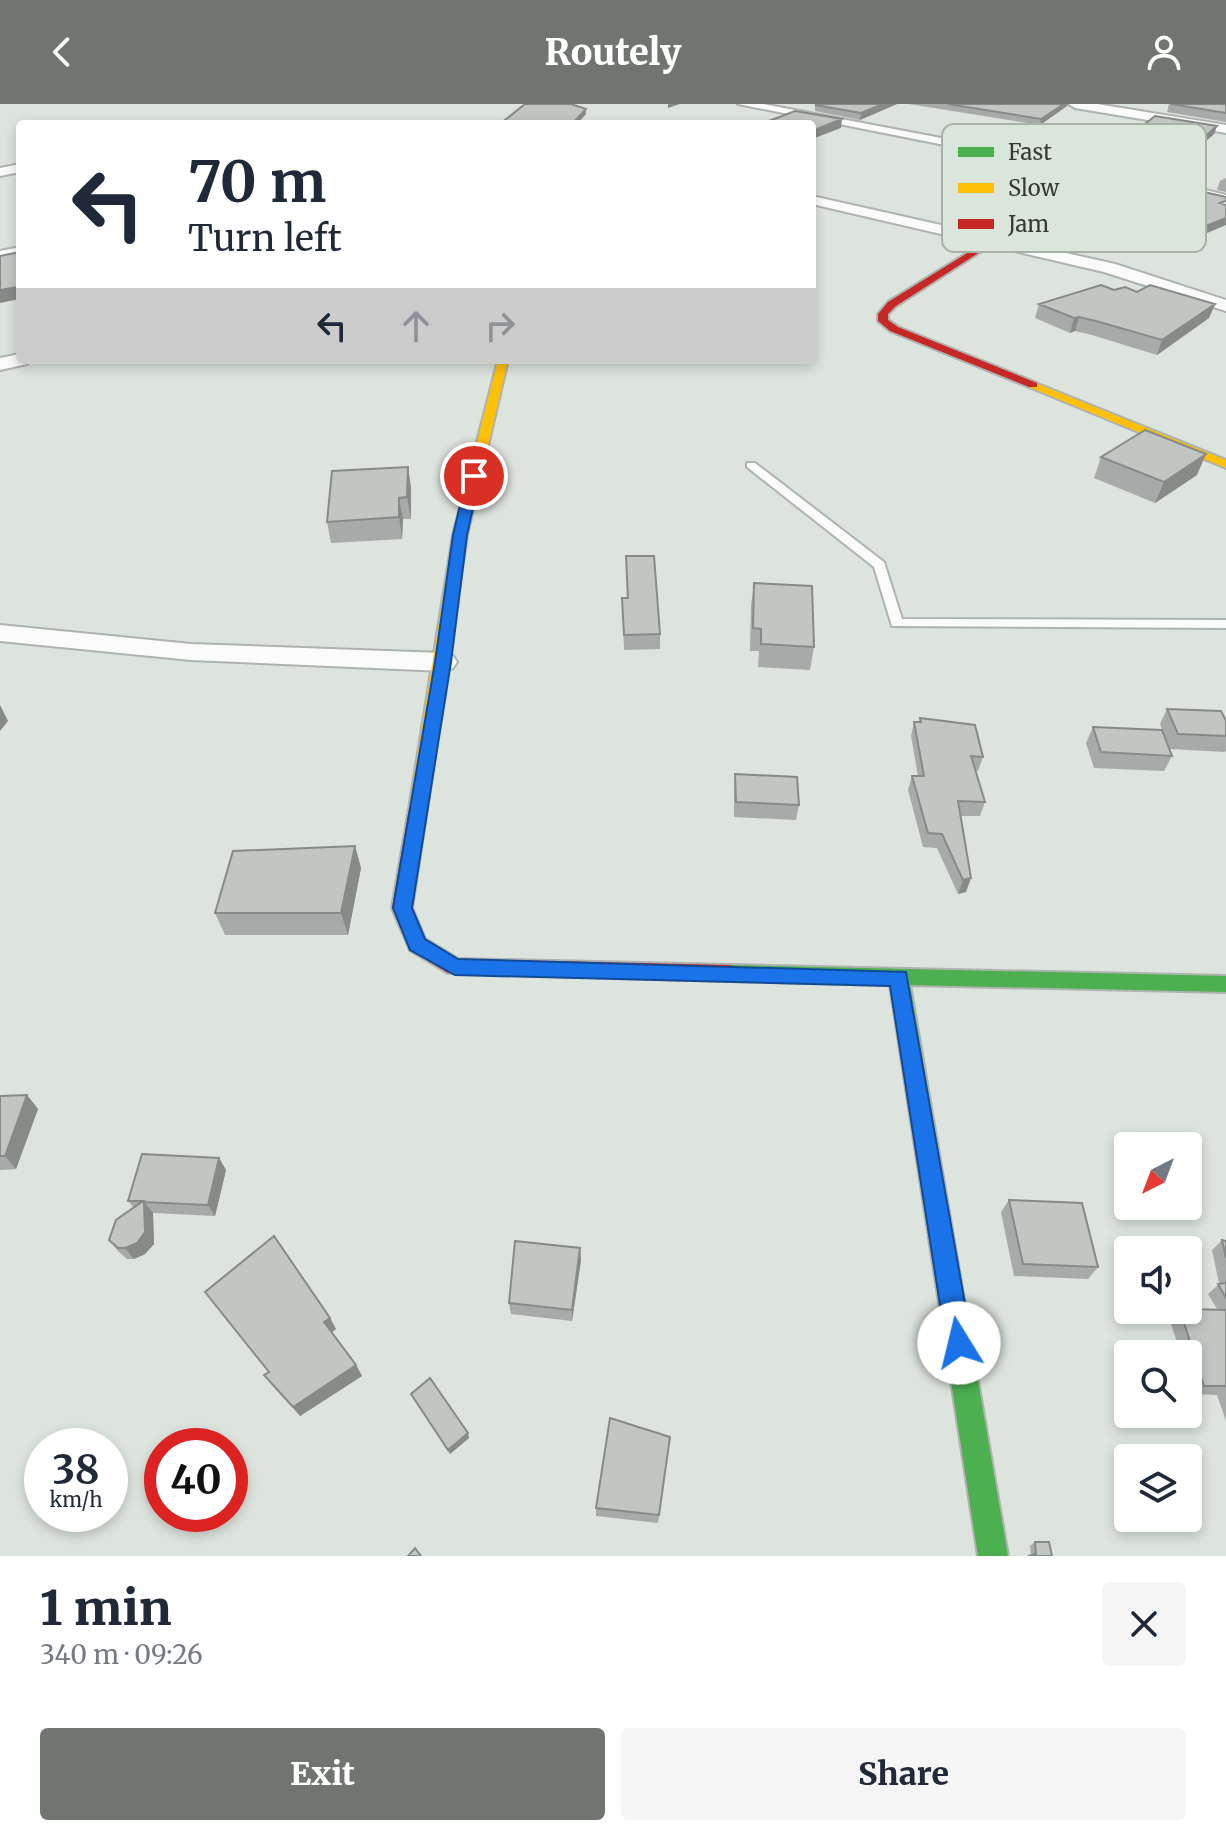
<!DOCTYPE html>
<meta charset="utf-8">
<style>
:root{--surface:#fff;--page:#f6f6f7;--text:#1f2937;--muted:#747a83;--accent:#707570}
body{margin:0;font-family:Merriweather,serif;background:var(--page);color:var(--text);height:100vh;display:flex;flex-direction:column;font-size:30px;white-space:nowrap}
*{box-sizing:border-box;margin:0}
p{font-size:26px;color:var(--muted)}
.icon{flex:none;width:44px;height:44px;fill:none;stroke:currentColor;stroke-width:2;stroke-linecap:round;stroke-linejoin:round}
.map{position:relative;height:1452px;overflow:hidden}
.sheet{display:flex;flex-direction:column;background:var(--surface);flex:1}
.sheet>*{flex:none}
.guide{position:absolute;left:16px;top:16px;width:800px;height:244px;border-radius:8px;box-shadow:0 4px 12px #0003;background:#fff;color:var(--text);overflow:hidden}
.needle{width:52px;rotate:222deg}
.fabs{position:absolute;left:1114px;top:1028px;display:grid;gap:16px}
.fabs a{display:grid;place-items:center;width:88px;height:88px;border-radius:8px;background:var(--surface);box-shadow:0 4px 12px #0003;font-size:40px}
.speed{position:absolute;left:24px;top:1324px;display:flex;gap:16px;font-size:40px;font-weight:700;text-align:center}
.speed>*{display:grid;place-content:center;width:104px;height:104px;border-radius:50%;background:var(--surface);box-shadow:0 4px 12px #0003;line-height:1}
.speed small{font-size:20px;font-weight:400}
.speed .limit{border:12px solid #d22;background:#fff;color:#111}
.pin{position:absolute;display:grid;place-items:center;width:68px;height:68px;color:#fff;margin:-34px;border:4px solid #fff;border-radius:50%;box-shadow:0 2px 8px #0007}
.me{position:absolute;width:88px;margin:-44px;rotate:351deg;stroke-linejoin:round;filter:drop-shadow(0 0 6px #0008)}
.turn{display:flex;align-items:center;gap:28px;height:168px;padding:0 40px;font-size:36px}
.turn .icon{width:104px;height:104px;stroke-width:2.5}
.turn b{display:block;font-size:56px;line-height:68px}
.lanes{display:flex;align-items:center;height:76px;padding:0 40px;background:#0003;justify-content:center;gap:40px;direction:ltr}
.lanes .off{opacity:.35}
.round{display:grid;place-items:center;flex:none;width:84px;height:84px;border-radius:8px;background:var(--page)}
.headline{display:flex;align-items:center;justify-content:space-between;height:136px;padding:0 40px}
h1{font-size:48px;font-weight:800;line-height:60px}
.primary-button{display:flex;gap:16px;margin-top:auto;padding:16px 40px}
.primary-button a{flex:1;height:92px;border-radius:8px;background:var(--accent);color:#fff;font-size:32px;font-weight:800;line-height:92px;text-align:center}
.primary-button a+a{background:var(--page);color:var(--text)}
header{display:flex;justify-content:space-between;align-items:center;height:104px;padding:0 40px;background:var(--accent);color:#fff;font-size:36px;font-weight:800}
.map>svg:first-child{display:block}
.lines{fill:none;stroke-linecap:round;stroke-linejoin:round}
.lane-casing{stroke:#afb3af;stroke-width:4}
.street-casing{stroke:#afb3af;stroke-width:4}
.fast-casing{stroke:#afb3af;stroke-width:4}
.slow-casing{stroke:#afb3af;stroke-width:4}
.jam-casing{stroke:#afb3af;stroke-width:4}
.lane{fill:#fafbfa;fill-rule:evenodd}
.street{fill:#fafbfa;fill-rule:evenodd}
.fast{fill:#4caf50;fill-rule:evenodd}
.slow{fill:#ffc107;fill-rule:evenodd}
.jam{fill:#c62828;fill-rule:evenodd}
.wall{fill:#a6aaa8}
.shaded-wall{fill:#878b88}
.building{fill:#c1c6c3;stroke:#878b88;stroke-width:2}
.route{fill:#1a73e8;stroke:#114b97;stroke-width:2}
.key{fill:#dbe6da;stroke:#a9b2a8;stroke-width:2}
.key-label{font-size:22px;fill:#353a35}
</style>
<header><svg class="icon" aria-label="back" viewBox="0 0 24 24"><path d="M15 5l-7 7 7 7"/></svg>Routely<svg class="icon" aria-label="person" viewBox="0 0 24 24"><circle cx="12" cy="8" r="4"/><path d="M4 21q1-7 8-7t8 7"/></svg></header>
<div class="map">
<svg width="1226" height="1452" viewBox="0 0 1226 1452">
<rect width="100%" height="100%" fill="#dde3dd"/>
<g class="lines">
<g class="lane-casing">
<path id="lane" d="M747,359h8l129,99 18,57 324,1v8l-334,-2 -18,-59 -127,-100z"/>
</g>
<g class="street-casing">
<path id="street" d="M738,0h25l414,79 49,12v9l-50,-13z
M1069,0h28l129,21v8l-151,-25z
M20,60v8l-20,4v-8z
M812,92l303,68 111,36v11l-122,-39 -292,-68z
M20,143v10l-20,4v-10z
M20,250v6h10l-3,4 -27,6v-12z
M0,521l191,19 252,9 10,3 4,6 -4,6 -10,3 -252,-11 -191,-19z"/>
</g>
<g class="fast-casing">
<path id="fast" d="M729,861l497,11v16l-316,-7 98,571h-30l-88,-571 -161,-4 -7,-2 -3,-6 3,-6z"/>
</g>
<g class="slow-casing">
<path id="slow" d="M498,256h10l-41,175 -40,274 -9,6 -9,-6 44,-274z
M1033,278l193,78v8l-197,-81v-4z"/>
</g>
<g class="jam-casing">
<path id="jam" d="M990,135l7,2 -101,65 -8,8v6l10,7 139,56v4h-8l-139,-56 -12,-10v-7l10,-12z
M418,699l9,6 -15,99 13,31 33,20 271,6 7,2 3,6 -3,6 -7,2 -281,-8 -38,-23 -18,-42 17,-99z"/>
</g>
<use href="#lane" class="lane"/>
<use href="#street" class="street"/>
<use href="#fast" class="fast"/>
<use href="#slow" class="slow"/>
<use href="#jam" class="jam"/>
</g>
<path class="wall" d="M818,0h79l-37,16 -45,-9v-6z
M909,0h159l-1,2 -27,19z
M1169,0h57v18l-59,-10z
M1217,22l-3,8 -32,28 -62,-11 2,-9z
M1226,74v14l-9,-2 3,-9z
M1200,87l-19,53 -40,-13 3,-9z
M1114,186l23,2 78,12 -6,14 -52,37 -65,-20 -17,-4 -5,2 -35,-15 4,-14z
M1101,353l96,18 -42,28 -61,-25z
M408,363l3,21v31h-8l-1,20 -71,4 -4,-21z
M626,452l34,78v15l-36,1 -2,-52h5z
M754,479l60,64 -4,23 -52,-3 1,-16h-9l1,-46z
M1167,605l59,12v29l-1,2 -55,-3 -10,-25z
M920,614l63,39 -5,14h-3l10,31 -5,14h-19l5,76 -8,2 -21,-46 -14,-1 -15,-57 4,-14h6l-7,-40 3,-14h5z
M1093,623l79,29 -8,15 -70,-3 -8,-25z
M735,670l64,31 -3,15 -62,-3v-28z
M355,742l6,22 -13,67h-123l-10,-22z
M27,991l11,14 -22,60 -16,1v-74z
M219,1054l7,12 -11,46 -62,-3 1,31 -9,10 -11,5h-7l-9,-8 -9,-11 25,-32 -6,-7z
M1009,1096l89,67 -10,12 -74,-3 -13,-64z
M1222,1136l4,1v180l-9,-26 -24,-1 -5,-17v-23h-7l-12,-36 8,-8 40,-1 -9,-15 11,-10 -7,-34z
M580,1144l1,12 -9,61 -61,-7 -2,-11z
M205,1188l125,26 6,11 -5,3 25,33 6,11 -62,40 -28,-31 -8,-10 5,-3z
M411,1290l58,44 -19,16z
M670,1333l-12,86 -62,-7v-8z
M1035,1438l17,14h-25l4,-1 -1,-9z"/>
<path class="shaded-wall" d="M668,0h12l-12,4z
M883,0h14l-37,16 1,-7z
M1064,0h4l-1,2 -27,19 1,-6z
M586,5v5l-9,10h-5z
M842,15l-1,9 -29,11v-8z
M1217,22l-3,8 -32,28 3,-8z
M1226,114v7l-45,19 3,-9z
M17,183l3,7v5l-20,4v-13z
M1215,200l-6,14 -52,37 5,-15z
M1079,213l-4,14 -5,2 4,-15z
M1206,350l-9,21 -42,28 9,-21z
M408,363l3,21v31l-4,-22z
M399,394l4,21 -1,20 -3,-22z
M0,601l8,16 -8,10z
M355,742l6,22 -13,67 -7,-22z
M971,774l-5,14 -8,2 5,-14z
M27,991l11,14 -22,60 -11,-13z
M219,1054l7,12 -11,46 -7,-11z
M144,1098l9,11 1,31 -9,10 -11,5 -9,-11z
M580,1144l1,12 -9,61v-11z
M330,1214l6,11 -6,5 -6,-12z
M356,1261l6,11 -62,40 -7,-9z
M468,1329l1,5 -19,16 -2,-4z"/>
<path class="building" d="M525,0h46l15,5 -14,15h-72z
M818,0h65l-22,9 -46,-8z
M948,0h116l-23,15z
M1171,0h55v9z
M795,7l47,8 -30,12v-7h-51z
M1155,12l62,10 -32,28 -63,-12z
M1200,87l26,6v4l-6,2 6,2v13l-42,17 -40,-13z
M20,148v38l-3,-3 -17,3v-34z
M1101,181l13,5 11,-3 12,5 13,-7 65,19 -53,36 -66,-19 -17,-4 -5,1 -35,-14z
M1145,326l61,24 -42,28 -63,-25z
M408,363l-1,30 -8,1v19l-72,5 5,-51z
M626,452h28l6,78 -36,1 -2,-37h6z
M754,479l58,3 2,61 -53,-3v-15l-8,-1z
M1167,605l54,2 5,10v15l-48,-2z
M920,614l55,7 8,32 -12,-1 14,46 -27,-1 13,77 -8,2 -21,-46 -14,-1 -16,-57h12l-10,-54h7z
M1093,623l69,3 10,26 -71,-4z
M735,670l62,3 2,28 -63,-3z
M355,742l-14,67h-126l18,-62z
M27,991l-22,61h-5v-60z
M142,1050l77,4 -11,47 -64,-3 1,30 -8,11 -12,5h-7l-9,-8 7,-20 27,-19h-15z
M1009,1096l73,3 16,64 -75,-3z
M274,1132l56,82 -6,4 32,43 -63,42 -29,-32 5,-3 -64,-80z
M1222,1136l4,1v17z
M515,1137l65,7 -8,62 -63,-7z
M1226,1179v15l-8,-14z
M1188,1205l38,1v76h-22l-24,-76h8z
M430,1274l38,55 -20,17 -37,-56z
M610,1314l60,19 -11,78 -63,-7z
M1035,1438h14l3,14h-24l8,-2z
M415,1444l6,8h-13z"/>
<path class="route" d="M474,369l6,3 -13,59 -16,127 -39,246 13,31 33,20 448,13 66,371 -4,9 -9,4 -10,-4 -3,-9 -56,-357 -435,-11 -45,-25 -17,-42 42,-246 18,-127 14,-59z"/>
<rect x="942" y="20" width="264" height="128" rx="12" class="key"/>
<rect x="958" y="43" width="36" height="10" fill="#4caf50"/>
<rect x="958" y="79" width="36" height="10" fill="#ffc107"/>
<rect x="958" y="115" width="36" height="10" fill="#c62828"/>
<g class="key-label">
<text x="1008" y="56">Fast</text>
<text x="1008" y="92">Slow</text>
<text x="1008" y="128">Jam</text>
</g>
</svg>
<div class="fabs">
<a><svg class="needle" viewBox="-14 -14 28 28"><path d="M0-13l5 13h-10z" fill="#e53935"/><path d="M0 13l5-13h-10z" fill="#747a83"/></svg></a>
<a><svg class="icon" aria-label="sound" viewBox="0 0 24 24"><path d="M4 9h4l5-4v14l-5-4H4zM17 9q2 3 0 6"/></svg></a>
<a><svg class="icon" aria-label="search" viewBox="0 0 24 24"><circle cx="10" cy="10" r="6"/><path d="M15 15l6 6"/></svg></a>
<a><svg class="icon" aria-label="layers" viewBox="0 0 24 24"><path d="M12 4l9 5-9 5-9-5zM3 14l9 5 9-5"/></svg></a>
</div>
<div class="speed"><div>38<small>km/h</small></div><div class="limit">40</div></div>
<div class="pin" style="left:474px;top:372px;background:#d93025"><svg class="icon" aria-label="arrive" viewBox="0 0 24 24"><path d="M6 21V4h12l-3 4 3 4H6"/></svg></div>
<svg class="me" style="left:959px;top:1239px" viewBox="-20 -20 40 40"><circle r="19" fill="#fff"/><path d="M0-13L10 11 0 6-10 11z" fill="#1a73e8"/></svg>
<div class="guide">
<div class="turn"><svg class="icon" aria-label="left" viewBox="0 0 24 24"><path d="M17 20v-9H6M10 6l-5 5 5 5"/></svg><div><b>70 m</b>Turn left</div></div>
<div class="lanes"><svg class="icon" aria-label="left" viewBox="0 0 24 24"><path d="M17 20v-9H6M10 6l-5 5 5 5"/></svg><svg class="icon off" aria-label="ahead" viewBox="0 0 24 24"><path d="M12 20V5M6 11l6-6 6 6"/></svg><svg class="icon off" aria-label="right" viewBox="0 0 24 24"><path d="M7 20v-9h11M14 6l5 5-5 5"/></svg></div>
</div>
</div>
<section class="sheet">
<div class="headline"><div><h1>1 min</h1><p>340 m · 09:26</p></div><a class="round"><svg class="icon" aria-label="close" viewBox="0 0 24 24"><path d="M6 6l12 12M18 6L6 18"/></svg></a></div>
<div class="primary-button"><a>Exit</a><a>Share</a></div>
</section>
